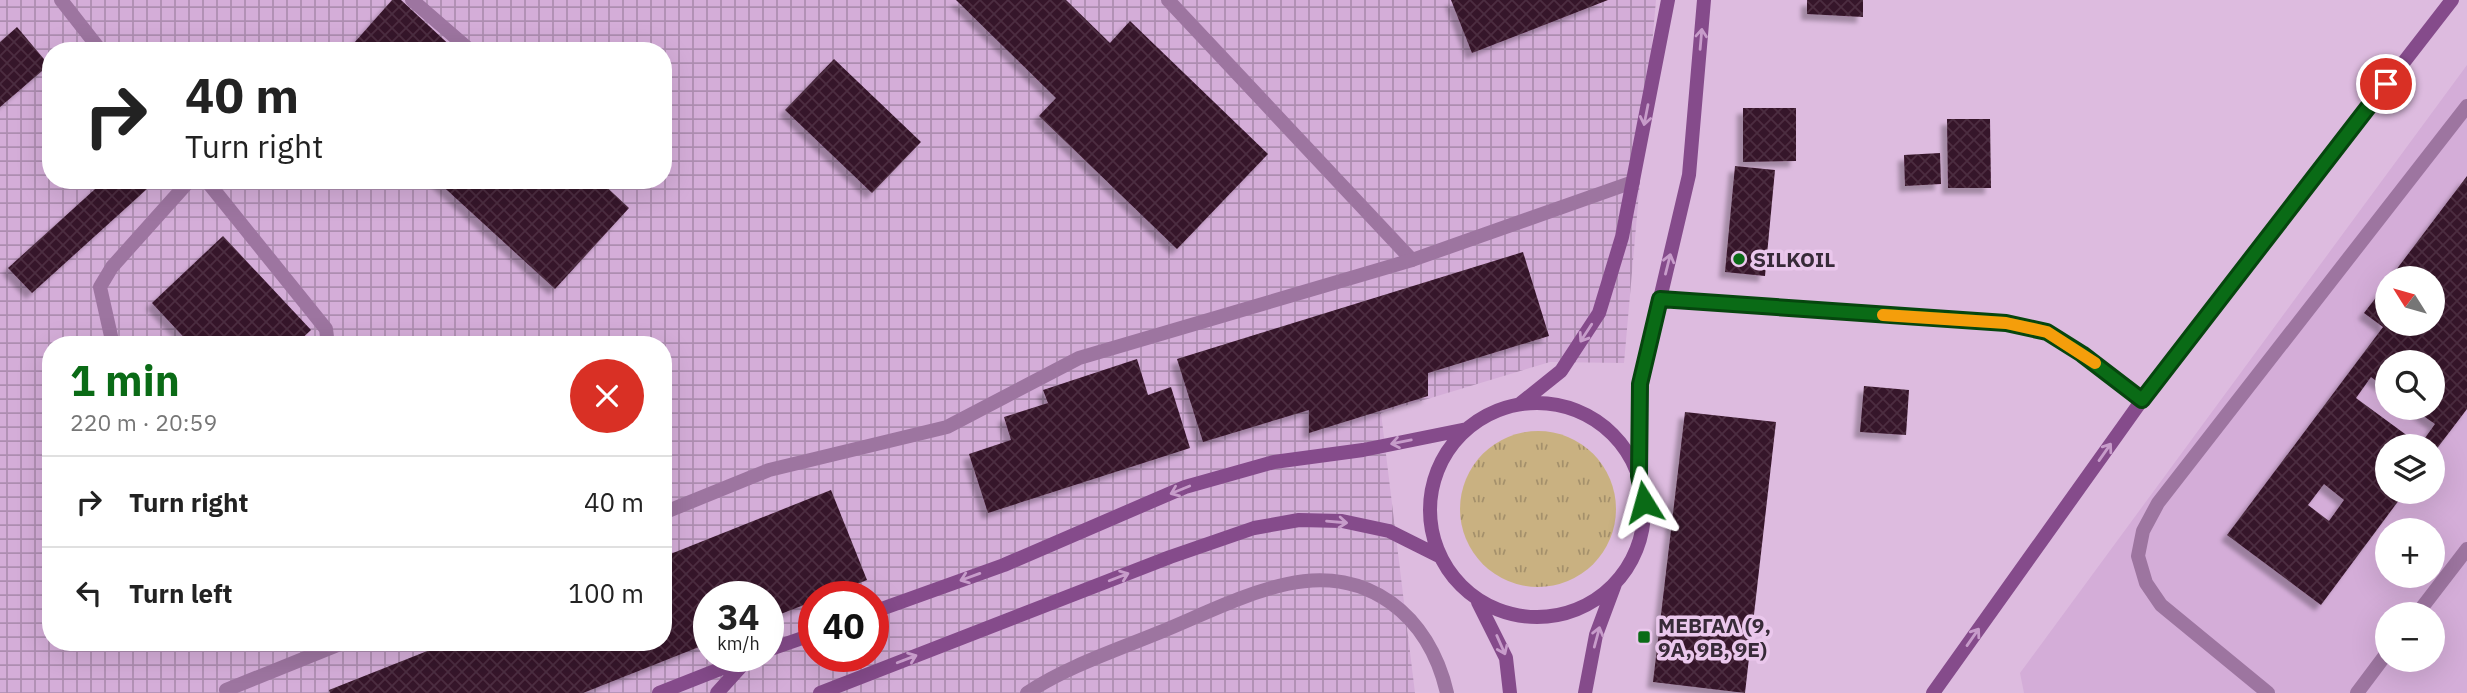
<!DOCTYPE html>
<meta charset="utf-8">
<style>
:root{--surface:#fff;--page:#f6f6f6;--text:#222;--muted:#767676;--line:#e0e0e0;--accent:#0a6b16}
body{margin:0;font-family:"IBM Plex Sans",sans-serif;background:var(--page);color:var(--text);height:100vh;display:flex;flex-direction:column;font-size:26px;white-space:nowrap}
*{box-sizing:border-box;margin:0}
p{font-size:23px;color:var(--muted)}
.icon{flex:none;width:38px;height:38px;fill:none;stroke:currentColor;stroke-width:2;stroke-linecap:round;stroke-linejoin:round}
.map{position:relative;flex:1;overflow:hidden}
.side{position:absolute;left:42px;top:336px;width:630px;height:315px;display:flex;flex-direction:column;background:var(--surface);border-radius:28px;box-shadow:0 7px 28px #0002}
.side>*{flex:none}
.top-card{position:absolute;left:42px;top:42px;width:630px;height:147px;border-radius:28px;box-shadow:0 7px 28px #0002;background:#fff;color:var(--text);overflow:hidden}
.needle{width:46px;rotate:307deg}
.controls{position:absolute;left:2375px;top:266px;display:grid;gap:14px}
.controls a{display:grid;place-items:center;width:70px;height:70px;border-radius:50%;background:var(--surface);box-shadow:0 7px 28px #0002;font-size:35px}
.speed{position:absolute;left:693px;top:581px;display:flex;gap:14px;font-size:35px;font-weight:700;text-align:center}
.speed>*{display:grid;place-content:center;width:91px;height:91px;border-radius:50%;background:var(--surface);box-shadow:0 7px 28px #0002;line-height:1}
.speed small{font-size:18px;font-weight:400}
.speed .limit{border:10px solid #d22;background:#fff;color:#111}
.pin{position:absolute;display:grid;place-items:center;width:60px;height:60px;color:#fff;margin:-30px;border:4px solid #fff;border-radius:50%;box-shadow:0 2px 7px #0007}
.me{position:absolute;width:77px;margin:-38px;rotate:352deg;stroke-linejoin:round;filter:drop-shadow(0 0 5px #0008)}
.turn{display:flex;align-items:center;gap:24px;height:147px;padding:0 28px;font-size:32px}
.turn .icon{width:91px;height:91px;stroke-width:2.5}
.turn b{display:block;font-size:49px;line-height:60px}
.round{display:grid;place-items:center;flex:none;width:74px;height:74px;border-radius:37px;background:var(--page)}
.head{display:flex;align-items:center;justify-content:space-between;height:119px;padding:0 28px}
h1{font-size:42px;font-weight:800;line-height:52px;color:var(--accent)}
ul{padding:0;list-style:none}
li{display:flex;align-items:center;gap:21px;height:91px;padding:0 28px;border-top:2px solid var(--line)}
li div{flex:1}
li b{display:block;font-size:26px}
li em{font-style:normal}
.map>svg:first-child{display:block}
.built{fill:#d4add8;fill-rule:evenodd}
.industrial{fill:url(#industrial-grid);fill-rule:evenodd}
.grass{fill:url(#grass-tufts)}
.building{fill:url(#building-cross-hatch);fill-rule:evenodd;filter:url(#shadow)}
.lines{fill:none;stroke-linecap:round;stroke-linejoin:round}
.lane{stroke:#9d75a0;stroke-width:14}
.street{stroke:#9d75a0;stroke-width:14}
.secondary{stroke:#854b8b;stroke-width:14}
.oneway{stroke:#c79cca}
.route-casing{stroke:#06460e;stroke-width:18}
.route{stroke:#0a6b16;stroke-width:12}
.slow{stroke:#f59e0b;stroke-width:12}
.poi-dot{fill:#0a6b16;stroke:#eac7ec;stroke-width:2.5}
.labels{text-anchor:middle;dominant-baseline:central;stroke-width:7;stroke-linejoin:round;paint-order:stroke}
.poi-label{font-size:21px;font-weight:bold;fill:#372a38;stroke:#eac7ec;text-anchor:start}
</style>
<div class="map">
<svg width="2467" height="693" viewBox="0 0 2467 693">
<defs>
<pattern id="industrial-grid" width="8" height="8" patternUnits="userSpaceOnUse" patternTransform="scale(1.75)"><rect width="8" height="8" fill="#d4add8"/><path d="M0 4h8M4 0v8" fill="none" stroke="#ad8db0"/></pattern>
<pattern id="grass-tufts" width="24" height="20" patternUnits="userSpaceOnUse" patternTransform="scale(1.75)"><rect width="24" height="20" fill="#c9b181"/><path d="M3 7l-1-3M5 7V3M7 7l1-3M15 17l-1-3M17 17v-4M19 17l1-3" fill="none" stroke="#a4906b"/></pattern>
<pattern id="building-cross-hatch" width="8" height="8" patternUnits="userSpaceOnUse" patternTransform="scale(1.75)"><rect width="8" height="8" fill="#361429"/><path d="M0 0l8 8M0 8l8-8" fill="none" stroke="#4b2e40"/></pattern>
<filter id="shadow"><feDropShadow dx="-6" dy="6" stdDeviation="2" flood-color="#0004"/></filter>
</defs>
<rect width="100%" height="100%" fill="#ddbbdf"/>
<path class="built" d="M2467,65v628h-443l-4,-20zM2387,278h45v46h-45zM2387,362h45v46h-45zM2387,446h45v46h-45zM2387,530h45v46h-45zM2387,614h45v46h-45z"/>
<path class="industrial" d="M0,0h1656l-32,363 -74,-1 -169,51 34,280h-1415zM51,51h612v129h-612zM51,345h612v297h-612zM709,597h59v59h-59zM814,597h59v59h-59z"/>
<path class="grass" d="M1460 509a78 78 0 1 1 156 0a78 78 0 1 1-156 0Z"/>
<path class="building" d="M392,0h9l55,51h-109z
M956,0h110l44,43 20,-22 138,133 -91,95 -138,-133 17,-18z
M1451,0h157l-136,53z
M1807,0h56v17l-56,-3z
M17,27l32,38 -49,42v-65z
M834,59l87,83 -49,51 -87,-83z
M1743,108h53v53l-53,1z
M1947,119h43l1,69h-43z
M1940,153l1,31 -36,2 -1,-31z
M1735,166l40,4 -10,106 -40,-4z
M2467,176v233l-35,46v-9h-45v46h18l-84,113 -94,-70 156,-208 -19,-14 23,-30v41h45v-46h-42zM2387,362h45v46h-20l23,16 -15,21 -64,-47 15,-21 16,12zM2324,484l20,16 -15,21 -21,-16z
M105,180h35l7,9 -115,104 -24,-25z
M436,180h163l30,28 -74,81z
M223,236l88,94 -16,15h-104l-39,-42z
M1523,252l26,84 -121,37v23l-119,37v-23l-106,32 -26,-83z
M1137,359l11,36 23,-8 19,61 -202,65 -19,-59 42,-14 -7,-23 44,-14 -5,-13z
M1864,386l45,4 -3,45 -46,-3z
M1685,412l91,10 -31,271 -92,-11z
M831,490l36,90 -43,17h-10v4l-46,18v-22h-59v46l-126,50h-253l-1,-3 121,-48h213v-85z"/>
<g class="lines">
<path class="lane" d="M61,0l40,51
M412,0l59,51
M1168,0l244,260
M206,180l120,149 1,8 -4,8
M1660,299l346,24 41,9 35,22 60,46
M113,345l-13,-58 12,-20 78,-87
M2417,614l50,-65
M2268,693l-107,-88 -15,-22 -8,-27 5,-25 15,-28 309,-397
M2357,693l30,-40"/>
<path class="street" d="M663,513l106,-43 178,-43 132,-69 333,-98 221,-78
M226,690l119,-48
M1027,693c39,-26 87,-42 131,-60 42,-17 84,-39 129,-49 81,-18 142,31 160,109"/>
<path class="secondary" d="M1430 510a107 107 0 1 1 214 0a107 107 0 1 1-214 0Z
M1521,403l40,-32 38,-58 23,-76 46,-237
M1639,475l1,-91 49,-209 15,-175
M1478,602l28,56 4,35
M873,612l131,-47 181,-78 89,-25 89,-12 104,-21
M768,650l46,-16
M659,693l94,-37
M717,693l28,-31
M820,693l350,-136 84,-29 45,-8 43,1 47,10 52,26
M1585,693l11,-58 19,-51
M1933,693l209,-293 310,-400"/>
</g>
<defs><path id="oneway-shaft" d="M-6 0H5M1.5-3L5.5 0L1.5 3" fill="none" stroke-width="1.6" stroke-linecap="round" stroke-linejoin="round" transform="scale(1.75)"/></defs>
<g class="oneway">
<use href="#oneway-shaft" transform="translate(1701 39) rotate(-85)"/>
<use href="#oneway-shaft" transform="translate(1646 115) rotate(101)"/>
<use href="#oneway-shaft" transform="translate(1668 264) rotate(-76)"/>
<use href="#oneway-shaft" transform="translate(1586 333) rotate(123)"/>
<use href="#oneway-shaft" transform="translate(1401 442) rotate(169)"/>
<use href="#oneway-shaft" transform="translate(2105 452) rotate(-55)"/>
<use href="#oneway-shaft" transform="translate(1180 490) rotate(158)"/>
<use href="#oneway-shaft" transform="translate(1337 522) rotate(5)"/>
<use href="#oneway-shaft" transform="translate(970 577) rotate(160)"/>
<use href="#oneway-shaft" transform="translate(1119 577) rotate(-21)"/>
<use href="#oneway-shaft" transform="translate(1597 637) rotate(-75)"/>
<use href="#oneway-shaft" transform="translate(1973 637) rotate(-55)"/>
<use href="#oneway-shaft" transform="translate(1501 645) rotate(66)"/>
<use href="#oneway-shaft" transform="translate(907 659) rotate(-21)"/>
</g>
<g class="lines">
<g class="route-casing">
<path id="route" d="M1644,502l-5,-26 1,-92 20,-85 346,24 41,9 35,22 60,46 244,-316"/>
</g>
<use href="#route" class="route"/>
<path class="slow" d="M1883,315l123,8 41,9 48,31"/>
</g>
<g class="poi-dot">
<circle cx="1739" cy="259" r="7"/>
<rect x="1637" y="630" width="14" height="14" rx="3.5"/>
</g>
<g class="labels">
<g class="poi-label">
<text x="1753" y="259">SILKOIL</text>
<text x="1658" y="625">ΜΕΒΓΑΛ (9,<tspan x="1658" dy="24">9Α, 9Β, 9Ε)</tspan></text>
</g>
</g>
</svg>
<div class="controls">
<a><svg class="needle" viewBox="-14 -14 28 28"><path d="M0-13l5 13h-10z" fill="#e53935"/><path d="M0 13l5-13h-10z" fill="#767676"/></svg></a>
<a><svg class="icon" aria-label="search" viewBox="0 0 24 24"><circle cx="10" cy="10" r="6"/><path d="M15 15l6 6"/></svg></a>
<a><svg class="icon" aria-label="layers" viewBox="0 0 24 24"><path d="M12 4l9 5-9 5-9-5zM3 14l9 5 9-5"/></svg></a>
<a>+</a>
<a>−</a>
</div>
<div class="speed"><div>34<small>km/h</small></div><div class="limit">40</div></div>
<div class="pin" style="left:2386px;top:84px;background:#d93025"><svg class="icon" aria-label="arrive" viewBox="0 0 24 24"><path d="M6 21V4h12l-3 4 3 4H6"/></svg></div>
<svg class="me" style="left:1644px;top:502px" viewBox="-20 -20 40 40"><path d="M0-17L14 15 0 8-14 15z" fill="#0a6b16" stroke="#fff" stroke-width="4"/></svg>
<div class="top-card">
<div class="turn"><svg class="icon" aria-label="right" viewBox="0 0 24 24"><path d="M7 20v-9h11M14 6l5 5-5 5"/></svg><div><b>40 m</b>Turn right</div></div>
</div>
<section class="side">
<div class="head"><div><h1>1 min</h1><p>220 m · 20:59</p></div><a class="round" style="background:#d93025;color:#fff"><svg class="icon" aria-label="close" viewBox="0 0 24 24"><path d="M6 6l12 12M18 6L6 18"/></svg></a></div>
<ul>
<li><svg class="icon" aria-label="right" viewBox="0 0 24 24"><path d="M7 20v-9h11M14 6l5 5-5 5"/></svg><div><b>Turn right</b></div><em>40 m</em></li>
<li><svg class="icon" aria-label="left" viewBox="0 0 24 24"><path d="M17 20v-9H6M10 6l-5 5 5 5"/></svg><div><b>Turn left</b></div><em>100 m</em></li>
</ul>
</section>
</div>
